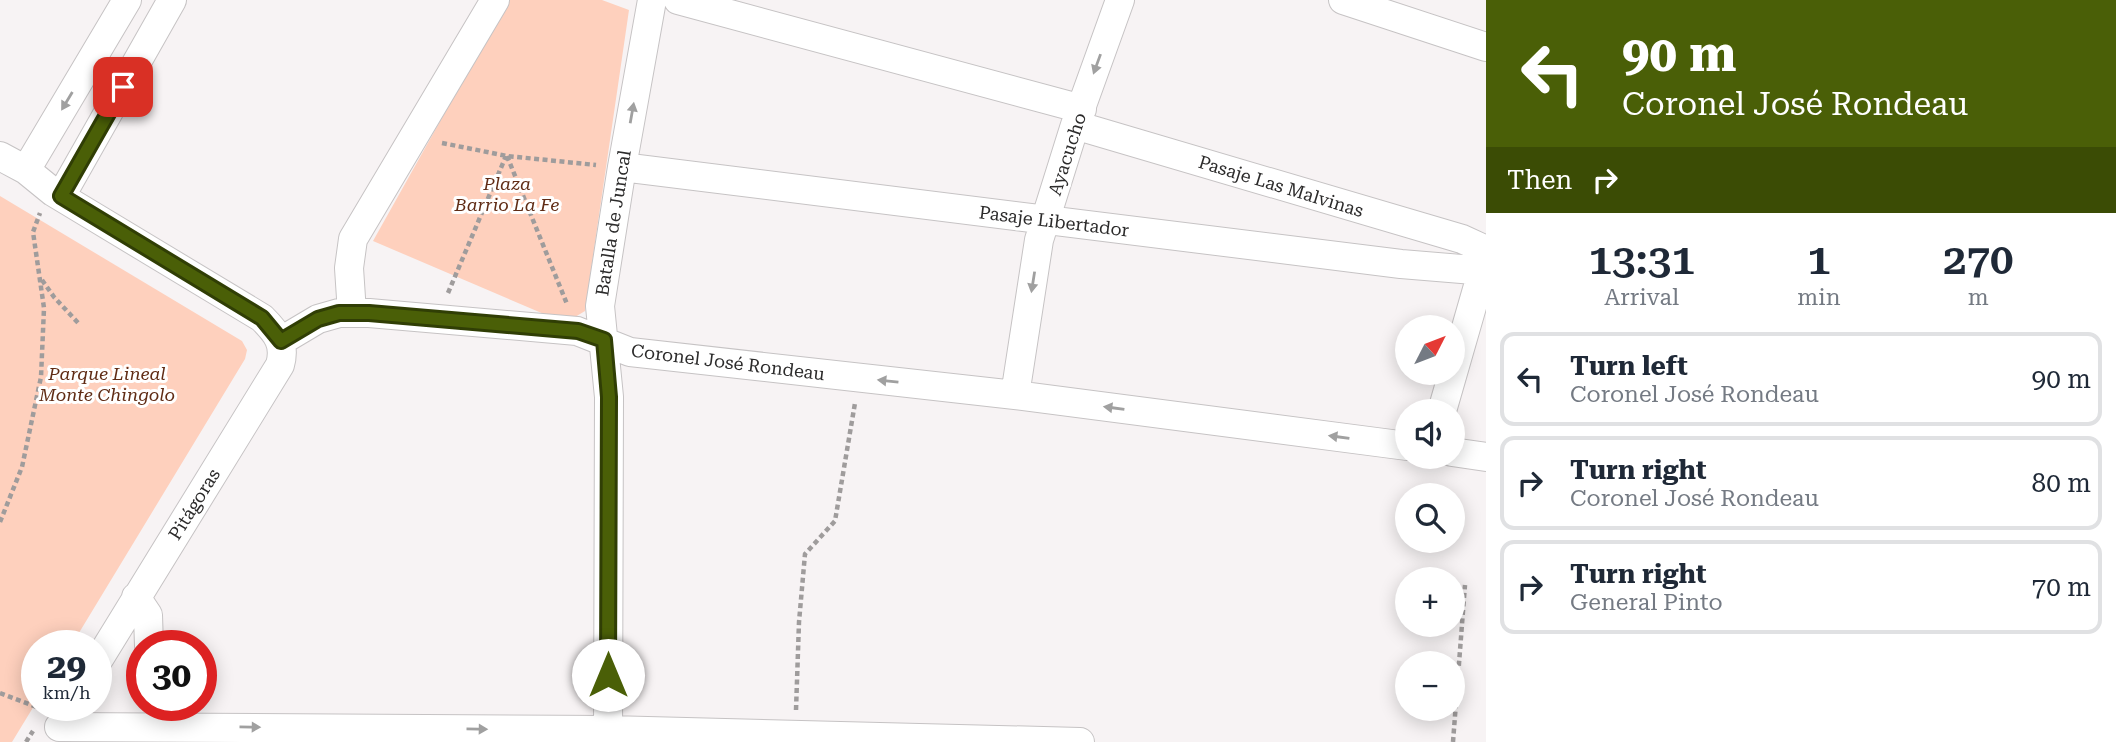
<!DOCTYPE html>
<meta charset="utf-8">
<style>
:root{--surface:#fff;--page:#f2f2f3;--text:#1f2937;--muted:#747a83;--line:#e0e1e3}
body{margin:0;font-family:"Roboto Serif",serif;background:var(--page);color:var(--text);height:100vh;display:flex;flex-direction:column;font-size:26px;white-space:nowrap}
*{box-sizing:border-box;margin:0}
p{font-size:23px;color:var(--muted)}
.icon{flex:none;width:38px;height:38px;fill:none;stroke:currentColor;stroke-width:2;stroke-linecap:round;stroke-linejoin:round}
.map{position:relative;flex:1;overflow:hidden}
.side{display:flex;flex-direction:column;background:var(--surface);width:630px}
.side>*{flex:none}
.banner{background:#4a5f07;color:#fff;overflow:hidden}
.needle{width:46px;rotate:48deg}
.fabs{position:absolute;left:1395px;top:315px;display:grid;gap:14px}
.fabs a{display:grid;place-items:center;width:70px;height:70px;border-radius:50%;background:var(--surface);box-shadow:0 4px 18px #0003;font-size:35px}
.speed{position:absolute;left:21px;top:630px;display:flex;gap:14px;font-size:35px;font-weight:700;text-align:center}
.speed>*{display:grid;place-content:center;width:91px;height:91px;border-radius:50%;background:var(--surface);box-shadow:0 4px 18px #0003;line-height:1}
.speed small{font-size:18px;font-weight:400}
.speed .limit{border:10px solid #d22;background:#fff;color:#111}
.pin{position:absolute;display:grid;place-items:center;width:60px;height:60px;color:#fff;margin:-30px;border-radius:14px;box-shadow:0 4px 10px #0006}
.me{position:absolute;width:77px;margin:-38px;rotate:0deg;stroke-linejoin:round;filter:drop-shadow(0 0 5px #0008)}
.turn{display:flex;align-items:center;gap:24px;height:147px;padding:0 21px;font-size:32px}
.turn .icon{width:91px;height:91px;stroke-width:2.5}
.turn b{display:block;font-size:49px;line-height:60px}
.then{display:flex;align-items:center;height:66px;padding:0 21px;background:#0003;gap:14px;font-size:26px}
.eta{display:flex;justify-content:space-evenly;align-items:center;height:119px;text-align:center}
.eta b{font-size:42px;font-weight:600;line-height:49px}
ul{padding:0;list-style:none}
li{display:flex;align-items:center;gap:21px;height:94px;margin:0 14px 10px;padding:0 7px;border:4px solid var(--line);border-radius:14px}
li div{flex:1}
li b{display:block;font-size:26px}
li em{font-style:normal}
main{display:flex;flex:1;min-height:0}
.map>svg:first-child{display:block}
.green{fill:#fed0bd}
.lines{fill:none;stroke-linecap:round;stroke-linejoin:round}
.minor-casing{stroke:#c6c3c4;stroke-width:30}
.path{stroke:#9f9c9c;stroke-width:4.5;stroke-dasharray:5 3.5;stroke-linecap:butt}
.minor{stroke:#fff;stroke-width:28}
.oneway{fill:#a0a0a0}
.route-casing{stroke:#303e05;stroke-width:18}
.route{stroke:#4a5f07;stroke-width:12}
.labels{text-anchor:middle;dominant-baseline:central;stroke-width:6;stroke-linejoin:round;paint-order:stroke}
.street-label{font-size:18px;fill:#2c2b2b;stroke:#fff}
.park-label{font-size:18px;font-style:italic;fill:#602c15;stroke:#fff}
</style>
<main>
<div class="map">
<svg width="1486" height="742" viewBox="0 0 1486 742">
<rect width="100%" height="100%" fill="#f7f3f4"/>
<path class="green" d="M508,0h94l27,10 -44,301 -20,12 -192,-82z
M0,196l242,145 5,9 -2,9 -174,287h-34v55l-25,41h-12z"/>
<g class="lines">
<g class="minor-casing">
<path id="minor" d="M678,0l404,109
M1343,0l143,47
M1075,125l387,114 24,11
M0,156l26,14 27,22 209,126c15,15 24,26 18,47l-184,299
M622,167l779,97 85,7
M26,170l101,-170
M61,196l111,-196
M352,313l-3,-45 4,-29 142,-239
M281,341l37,-22 21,-6h30l208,18 53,21 385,43 392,51
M1015,395l24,-155 36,-115 45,-125
M1442,411l44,-153
M1452,452l34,5
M136,597l12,18 1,31
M59,727l550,3 471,12
M608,742l1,-345 -9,-91 22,-139 30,-167"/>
</g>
<path class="path" d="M442,143l65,13 89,9
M507,156l60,148
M42,280l12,17 26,28
M448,293l58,-137
M0,522l22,-55 19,-90 3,-69 -11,-76 7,-19
M0,693l42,16
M796,710l3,-88 6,-68 30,-33 20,-118
M26,742l7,-11
M1453,742l12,-157"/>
<use href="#minor" class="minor"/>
</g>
<defs><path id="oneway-solid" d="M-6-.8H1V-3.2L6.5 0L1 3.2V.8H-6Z" transform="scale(1.75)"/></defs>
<g class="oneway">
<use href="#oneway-solid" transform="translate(1097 64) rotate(110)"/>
<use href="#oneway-solid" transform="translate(67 101) rotate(121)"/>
<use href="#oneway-solid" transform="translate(632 113) rotate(-80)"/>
<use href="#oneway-solid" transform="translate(1033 282) rotate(99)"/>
<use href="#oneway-solid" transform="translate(888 381) rotate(-174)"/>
<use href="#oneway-solid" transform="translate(1114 408) rotate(-172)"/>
<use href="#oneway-solid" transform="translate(1339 437) rotate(-172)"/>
<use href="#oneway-solid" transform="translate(250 727) rotate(1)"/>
<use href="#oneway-solid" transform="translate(477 729) rotate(1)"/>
</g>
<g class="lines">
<g class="route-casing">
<path id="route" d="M123,87l-62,109 201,122 19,23 37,-22 21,-6h30l209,18 26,9 5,57 -1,278"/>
</g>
<use href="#route" class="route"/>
</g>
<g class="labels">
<g class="street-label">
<text transform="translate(1067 154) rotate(-72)">Ayacucho</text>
<text transform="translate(1281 186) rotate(17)">Pasaje Las Malvinas</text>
<text transform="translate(1054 221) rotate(7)">Pasaje Libertador</text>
<text transform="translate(613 223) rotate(-81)">Batalla de Juncal</text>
<text transform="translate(728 362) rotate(7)">Coronel José Rondeau</text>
<text transform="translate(194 504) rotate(-58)">Pitágoras</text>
</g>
<g class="park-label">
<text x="507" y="183">Plaza<tspan x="507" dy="21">Barrio La Fe</tspan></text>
<text x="107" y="373">Parque Lineal<tspan x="107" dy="21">Monte Chingolo</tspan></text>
</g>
</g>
</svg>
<div class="fabs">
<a><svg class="needle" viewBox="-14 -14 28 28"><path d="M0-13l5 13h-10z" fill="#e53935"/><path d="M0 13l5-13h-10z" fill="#747a83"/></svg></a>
<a><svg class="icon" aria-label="sound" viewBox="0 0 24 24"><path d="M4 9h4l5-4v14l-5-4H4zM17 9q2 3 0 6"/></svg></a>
<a><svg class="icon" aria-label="search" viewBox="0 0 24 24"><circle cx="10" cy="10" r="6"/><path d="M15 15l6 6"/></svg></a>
<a>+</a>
<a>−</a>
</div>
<div class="speed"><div>29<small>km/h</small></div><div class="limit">30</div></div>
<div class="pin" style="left:123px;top:87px;background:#d93025"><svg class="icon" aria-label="arrive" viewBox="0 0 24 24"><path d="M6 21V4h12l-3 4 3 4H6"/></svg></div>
<svg class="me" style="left:608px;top:675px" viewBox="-20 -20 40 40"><circle r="19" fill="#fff"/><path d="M0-13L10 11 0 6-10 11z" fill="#4a5f07"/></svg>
</div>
<section class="side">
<div class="banner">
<div class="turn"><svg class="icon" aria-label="left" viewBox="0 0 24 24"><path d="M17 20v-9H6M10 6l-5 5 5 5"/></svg><div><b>90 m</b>Coronel José Rondeau</div></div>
<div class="then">Then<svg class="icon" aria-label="right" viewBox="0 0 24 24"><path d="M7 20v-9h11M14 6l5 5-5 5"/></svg></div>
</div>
<div class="eta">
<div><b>13:31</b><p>Arrival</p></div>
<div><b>1</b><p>min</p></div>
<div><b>270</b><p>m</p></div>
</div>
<ul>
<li><svg class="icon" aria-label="left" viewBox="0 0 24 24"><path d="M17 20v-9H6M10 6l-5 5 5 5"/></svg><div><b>Turn left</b><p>Coronel José Rondeau</p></div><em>90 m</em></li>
<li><svg class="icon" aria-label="right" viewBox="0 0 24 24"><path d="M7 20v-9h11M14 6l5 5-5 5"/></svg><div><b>Turn right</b><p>Coronel José Rondeau</p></div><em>80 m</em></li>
<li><svg class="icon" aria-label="right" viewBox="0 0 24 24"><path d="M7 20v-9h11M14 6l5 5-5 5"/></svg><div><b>Turn right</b><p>General Pinto</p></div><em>70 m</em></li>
</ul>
</section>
</main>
